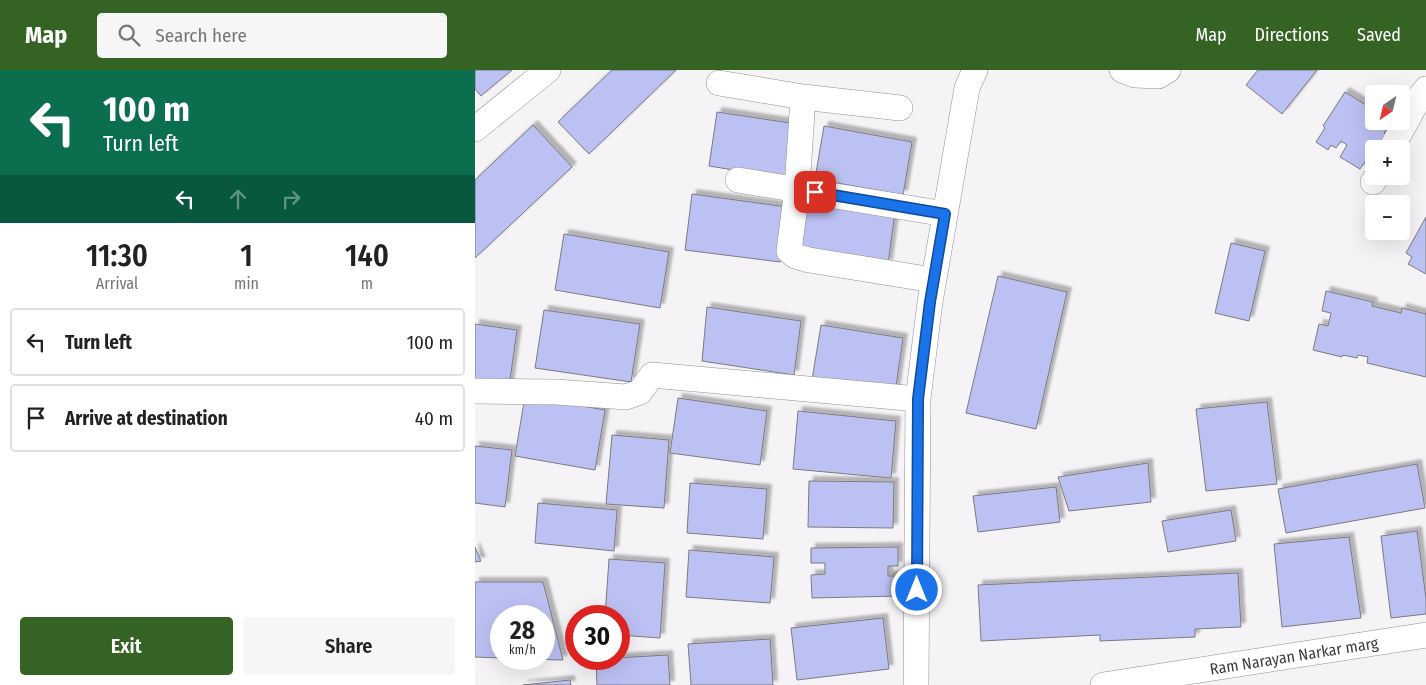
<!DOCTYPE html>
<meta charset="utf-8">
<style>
:root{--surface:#fff;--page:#f6f6f6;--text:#222;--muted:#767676;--line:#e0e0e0;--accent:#356323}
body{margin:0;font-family:"Fira Sans Condensed",sans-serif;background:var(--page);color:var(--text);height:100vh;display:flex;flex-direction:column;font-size:19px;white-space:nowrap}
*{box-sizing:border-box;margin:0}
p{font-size:16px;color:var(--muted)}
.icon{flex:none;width:28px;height:28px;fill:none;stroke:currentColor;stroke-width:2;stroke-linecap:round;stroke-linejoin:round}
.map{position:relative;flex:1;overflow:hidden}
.side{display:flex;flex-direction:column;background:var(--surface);width:475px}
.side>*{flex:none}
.top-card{background:#0b6e4f;color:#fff;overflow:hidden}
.needle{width:32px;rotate:215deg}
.tools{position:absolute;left:890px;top:15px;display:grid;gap:10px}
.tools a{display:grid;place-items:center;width:45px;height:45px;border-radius:5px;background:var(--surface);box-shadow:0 5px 20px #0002;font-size:25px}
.speed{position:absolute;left:15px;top:535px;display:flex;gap:10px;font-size:25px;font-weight:700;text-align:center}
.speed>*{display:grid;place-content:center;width:65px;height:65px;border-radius:50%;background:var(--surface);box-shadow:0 5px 20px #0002;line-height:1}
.speed small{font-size:12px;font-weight:400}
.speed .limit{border:8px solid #d22;background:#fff;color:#111}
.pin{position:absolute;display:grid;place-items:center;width:42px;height:42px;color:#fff;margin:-21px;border-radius:10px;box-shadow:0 2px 8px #0006}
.me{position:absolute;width:55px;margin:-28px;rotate:0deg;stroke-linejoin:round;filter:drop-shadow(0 0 4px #0008)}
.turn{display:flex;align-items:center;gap:18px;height:105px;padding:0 20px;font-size:22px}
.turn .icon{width:65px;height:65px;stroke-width:2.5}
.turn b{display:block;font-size:35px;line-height:42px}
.lanes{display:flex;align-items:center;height:48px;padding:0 20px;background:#0003;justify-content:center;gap:25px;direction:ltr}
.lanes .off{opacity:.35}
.eta{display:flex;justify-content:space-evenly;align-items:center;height:85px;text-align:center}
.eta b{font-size:30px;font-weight:600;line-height:35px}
.action{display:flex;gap:10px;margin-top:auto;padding:10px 20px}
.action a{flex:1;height:58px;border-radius:5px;background:var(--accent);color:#fff;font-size:20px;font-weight:600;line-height:58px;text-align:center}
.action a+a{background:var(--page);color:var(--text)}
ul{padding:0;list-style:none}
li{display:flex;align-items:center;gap:15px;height:68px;margin:0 10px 8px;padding:0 10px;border:2px solid var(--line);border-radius:5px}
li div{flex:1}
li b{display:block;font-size:19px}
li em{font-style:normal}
header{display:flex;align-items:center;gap:30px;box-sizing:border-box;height:70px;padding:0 25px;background:var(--accent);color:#fff}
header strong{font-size:24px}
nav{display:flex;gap:28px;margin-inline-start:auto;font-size:18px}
.search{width:350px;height:45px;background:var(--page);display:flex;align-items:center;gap:12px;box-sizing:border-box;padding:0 18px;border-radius:5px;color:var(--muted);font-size:19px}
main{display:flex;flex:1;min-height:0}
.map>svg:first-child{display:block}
.building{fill:#bcc1f3;stroke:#7a7b7e;filter:url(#shadow)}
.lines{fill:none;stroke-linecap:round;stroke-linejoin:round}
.street-casing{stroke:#928f92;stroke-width:26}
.street{stroke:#fff;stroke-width:25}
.route-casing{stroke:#114b97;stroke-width:12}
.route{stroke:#1a73e8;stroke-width:9}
.labels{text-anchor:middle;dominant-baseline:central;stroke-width:4;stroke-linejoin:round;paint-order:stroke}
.street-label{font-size:16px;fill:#3d3c3d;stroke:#fff}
</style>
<header>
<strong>Map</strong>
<div class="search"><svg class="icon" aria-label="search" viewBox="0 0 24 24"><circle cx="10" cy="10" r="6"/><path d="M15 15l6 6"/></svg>Search here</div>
<nav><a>Map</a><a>Directions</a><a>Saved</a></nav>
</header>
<main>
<section class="side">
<div class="top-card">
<div class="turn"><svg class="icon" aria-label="left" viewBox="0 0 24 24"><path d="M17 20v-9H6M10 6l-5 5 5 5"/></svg><div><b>100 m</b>Turn left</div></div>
<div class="lanes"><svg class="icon" aria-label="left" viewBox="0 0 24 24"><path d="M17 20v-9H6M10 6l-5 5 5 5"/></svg><svg class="icon off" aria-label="ahead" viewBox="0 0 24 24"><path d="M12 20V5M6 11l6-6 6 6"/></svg><svg class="icon off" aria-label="right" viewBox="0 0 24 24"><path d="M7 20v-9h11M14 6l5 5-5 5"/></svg></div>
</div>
<div class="eta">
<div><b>11:30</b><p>Arrival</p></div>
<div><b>1</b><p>min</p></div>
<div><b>140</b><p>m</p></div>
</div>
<ul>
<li><svg class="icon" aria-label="left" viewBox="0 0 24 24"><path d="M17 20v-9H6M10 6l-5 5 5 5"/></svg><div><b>Turn left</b></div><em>100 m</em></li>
<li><svg class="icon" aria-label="arrive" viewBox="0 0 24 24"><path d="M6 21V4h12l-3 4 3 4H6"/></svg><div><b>Arrive at destination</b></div><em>40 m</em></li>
</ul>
<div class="action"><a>Exit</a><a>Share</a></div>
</section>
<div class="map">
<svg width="951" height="615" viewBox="0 0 951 615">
<defs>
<filter id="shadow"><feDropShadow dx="4.5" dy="-4.5" stdDeviation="1" flood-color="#0004"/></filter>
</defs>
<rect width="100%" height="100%" fill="#f6f3f6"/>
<path class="building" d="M0,0h37l-31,26 -6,-7z
M137,0h64l-87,84 -31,-32z
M783,0h59l-35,44 -36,-29z
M870,22l29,18v11h17l-7,12 6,4 -8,12h-8v14l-7,-4 -7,10 -20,-12 7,-12 -6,-4 -5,7 -5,-3 -3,5 -12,-8 9,-14 -2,-2z
M242,42l80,12 -8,55 -80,-13z
M58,55l39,42 -97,91v-78z
M349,56l88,16 -9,53 -88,-16z
M217,124l95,13 -7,55 -95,-12z
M329,128l91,14 -7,52 -92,-13z
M951,147v57l-18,-10 4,-7 -6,-4z
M89,164l105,18 -9,56 -105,-18z
M756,173l34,8 -16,70 -34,-8z
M523,206l69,16 -31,137 -70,-16z
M851,221l47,11 -1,4 29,7 1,-5 24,6v63l-59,-14 1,-6 -10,-2 -1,3 -14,-3 -1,2 -29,-7 6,-26 9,2 3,-13 -9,-2z
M232,237l94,14 -7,54 -92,-14z
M69,240l96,14 -9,58 -96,-14z
M0,254l42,6 -8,57 -34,-5z
M346,255l82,13 -8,55 -83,-13z
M50,326l80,14 -10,60 -80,-14z
M203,328l89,13 -7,54 -90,-12z
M792,332l10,82 -71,7 -10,-82z
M323,341l98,10 -5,57 -98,-9z
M137,365l57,5 -5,68 -58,-4z
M0,376l37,4 -7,57 -30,-4z
M673,393l3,39 -82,9 -11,-34z
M942,394l8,44 -139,25 -8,-44z
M334,411l85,1 -1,46 -85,-1z
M215,413l77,6 -4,50 -76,-6z
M581,417l4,35 -82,10 -5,-36z
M63,433l79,7 -3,41 -79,-8z
M756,440l5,31 -68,11 -6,-31z
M942,461l9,67v16l-35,4 -10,-82z
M874,467l12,81 -79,9 -8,-83z
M0,477l6,14 -6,1z
M423,477v19h-10v10h10l1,20 -87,2 -1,-23 14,-1v-11h-14v-15z
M214,480l85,7 -4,46 -84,-6z
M134,489l56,4 -5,75 -41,-3v-19h-14z
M763,503l3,54 -46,2v8l-95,4v-6l-119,6 -3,-56z
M0,512h68l20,78 -43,-1h24v-43h-43v42l-26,-1z
M408,548l6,51 -92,11 -6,-52z
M295,569l3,46h-82l-3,-41z
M193,585l2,30h-73l-1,-26z
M95,610l1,5h-48z"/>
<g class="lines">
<g class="street-casing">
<path id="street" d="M647,0l13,5 23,1 10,-6
M244,13l84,14 -6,92 -8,62 6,5 14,4 124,20
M328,27l97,11
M0,59l73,-59
M916,79l28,-51 7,-9
M263,110l207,34
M898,112l4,-6
M0,321l81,1 70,5 14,-5 12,-17 266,24
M441,615l2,-286 12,-97 37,-214 8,-18
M628,615l323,-50"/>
</g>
<use href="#street" class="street"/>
</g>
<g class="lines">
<g class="route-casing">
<path id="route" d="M340,122l130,22 -15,88 -12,97 -1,191"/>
</g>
<use href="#route" class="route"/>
</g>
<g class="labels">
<g class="street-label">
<text transform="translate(819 586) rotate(-9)">Ram Narayan Narkar marg</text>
</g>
</g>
</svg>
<div class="tools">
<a><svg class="needle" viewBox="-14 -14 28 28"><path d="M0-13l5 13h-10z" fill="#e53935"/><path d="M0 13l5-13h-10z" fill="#767676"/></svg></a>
<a>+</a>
<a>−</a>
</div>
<div class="speed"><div>28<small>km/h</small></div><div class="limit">30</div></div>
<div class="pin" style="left:340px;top:122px;background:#d93025"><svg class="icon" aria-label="arrive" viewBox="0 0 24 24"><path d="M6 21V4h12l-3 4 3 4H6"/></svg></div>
<svg class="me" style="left:442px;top:520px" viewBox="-20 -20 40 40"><circle r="17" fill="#1a73e8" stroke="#fff" stroke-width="3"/><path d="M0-11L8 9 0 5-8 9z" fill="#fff"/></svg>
</div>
</main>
